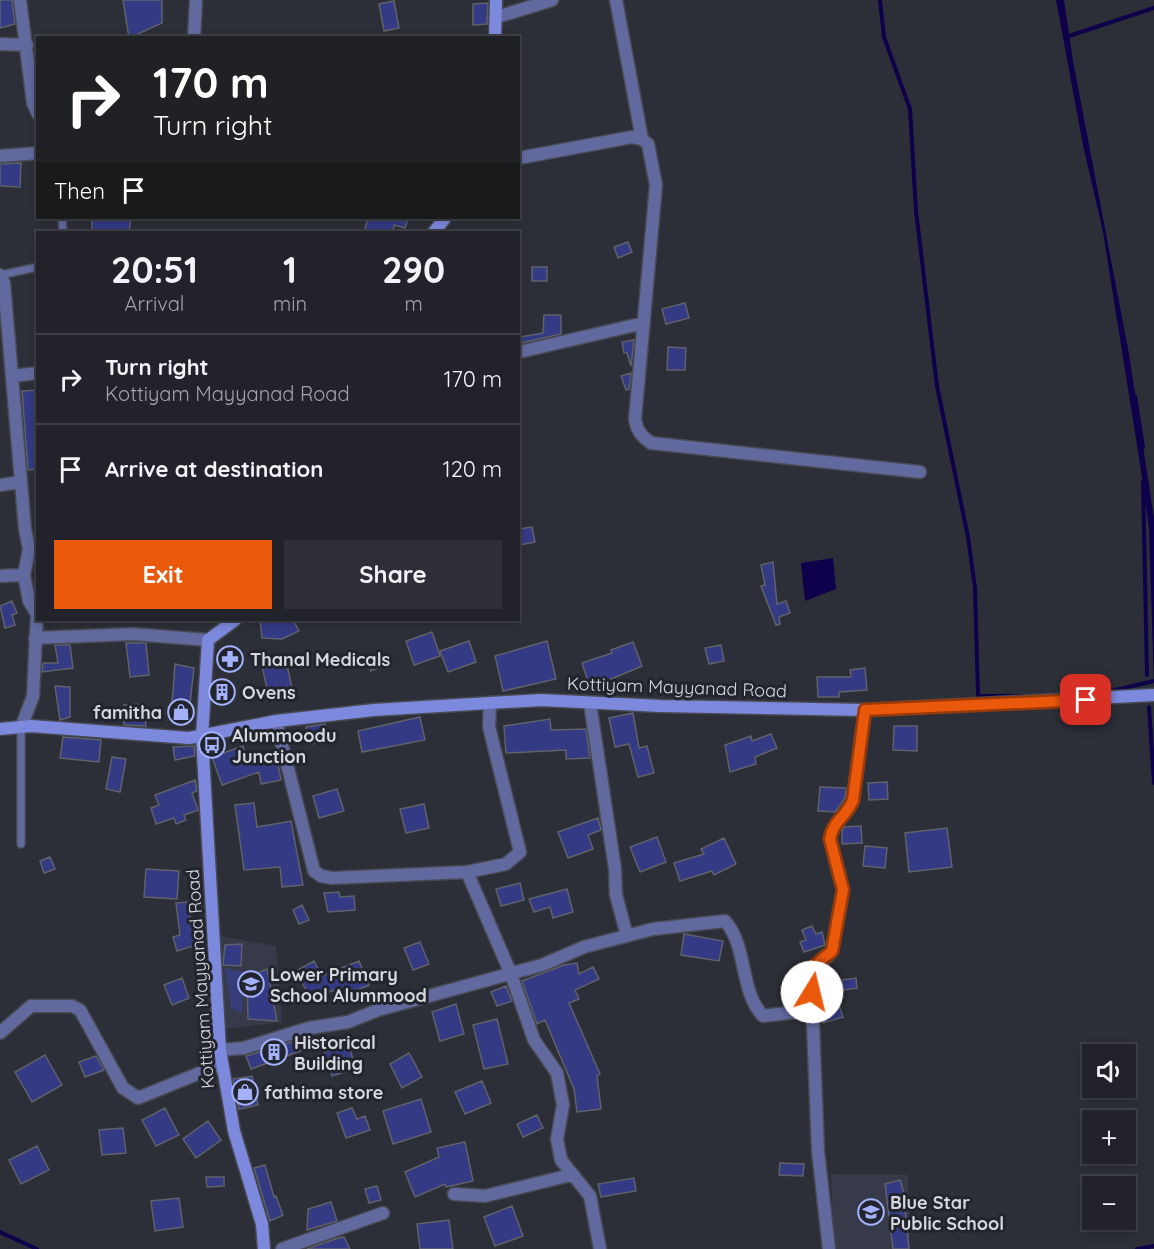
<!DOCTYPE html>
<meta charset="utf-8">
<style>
:root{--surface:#22232a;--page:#2e2f36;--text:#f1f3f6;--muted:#a2a4a8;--line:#3f4047;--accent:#ea580c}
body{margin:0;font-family:Quicksand,sans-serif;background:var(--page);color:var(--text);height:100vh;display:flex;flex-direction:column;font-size:22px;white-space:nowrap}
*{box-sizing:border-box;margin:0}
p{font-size:20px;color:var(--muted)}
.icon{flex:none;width:33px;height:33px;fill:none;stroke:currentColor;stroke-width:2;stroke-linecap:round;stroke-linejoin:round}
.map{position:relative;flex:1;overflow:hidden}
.drawer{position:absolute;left:36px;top:231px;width:484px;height:390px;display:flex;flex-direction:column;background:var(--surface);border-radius:0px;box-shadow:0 3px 9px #0003,0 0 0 2px var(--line)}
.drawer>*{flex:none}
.guide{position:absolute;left:36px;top:36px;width:484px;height:183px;border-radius:0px;box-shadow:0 3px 9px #0003,0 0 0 2px var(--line);background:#202124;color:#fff;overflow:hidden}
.tools{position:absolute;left:1082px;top:1044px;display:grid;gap:12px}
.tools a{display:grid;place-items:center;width:54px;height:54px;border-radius:0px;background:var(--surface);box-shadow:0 3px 9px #0003,0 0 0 2px var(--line);font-size:30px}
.pin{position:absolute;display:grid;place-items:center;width:51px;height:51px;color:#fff;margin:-26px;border-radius:12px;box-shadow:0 3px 9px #0006}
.me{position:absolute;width:66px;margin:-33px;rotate:9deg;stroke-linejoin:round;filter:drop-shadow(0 0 4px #0008)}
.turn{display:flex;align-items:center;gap:21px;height:126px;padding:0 18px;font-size:27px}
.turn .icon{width:78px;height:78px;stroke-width:2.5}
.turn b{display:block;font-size:42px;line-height:51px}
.then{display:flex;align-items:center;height:57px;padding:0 18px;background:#0003;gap:12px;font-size:22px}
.eta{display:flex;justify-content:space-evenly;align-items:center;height:102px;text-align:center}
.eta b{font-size:36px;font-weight:800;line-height:42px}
.button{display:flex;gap:12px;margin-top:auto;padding:12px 18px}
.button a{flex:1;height:69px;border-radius:0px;background:var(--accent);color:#fff;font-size:24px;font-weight:800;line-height:69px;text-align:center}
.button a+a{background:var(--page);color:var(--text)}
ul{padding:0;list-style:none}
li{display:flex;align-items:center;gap:18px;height:90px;padding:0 18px;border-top:2px solid var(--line)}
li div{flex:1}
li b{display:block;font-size:22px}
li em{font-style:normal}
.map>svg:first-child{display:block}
.built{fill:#373a48}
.green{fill:#373d78}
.water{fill:#0e004a}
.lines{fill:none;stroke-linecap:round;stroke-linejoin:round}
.stream{stroke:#0e004a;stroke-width:4}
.building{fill:#343a84;stroke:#5f616b;stroke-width:1.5}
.lane-casing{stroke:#484a53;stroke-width:10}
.street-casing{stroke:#484a53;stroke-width:15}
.secondary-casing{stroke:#484a53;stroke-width:15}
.lane{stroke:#61699e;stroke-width:7}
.street{stroke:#61699e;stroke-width:12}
.secondary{stroke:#7c89dc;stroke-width:12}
.route-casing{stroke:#983908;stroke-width:15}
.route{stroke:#ea580c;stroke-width:10}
.labels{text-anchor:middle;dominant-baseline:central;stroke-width:6;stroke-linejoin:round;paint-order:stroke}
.poi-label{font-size:18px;font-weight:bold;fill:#d7d8de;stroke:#23252e;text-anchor:start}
.street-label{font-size:18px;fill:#d7d8de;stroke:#23252e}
</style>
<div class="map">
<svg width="1154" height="1249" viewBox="0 0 1154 1249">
<rect width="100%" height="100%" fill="#2d2f38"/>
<path class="built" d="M220,936l56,10 6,76 -58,7z
M831,1174l77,1 2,74h-76z"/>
<path class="green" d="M225,968l18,4 -1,41 -11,-5z"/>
<path class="water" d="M1056,0h8l9,61 56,293 25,164v168l-5,-158 -9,-64 -37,-232 -20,-87z
M833,558l3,31 -31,12 -4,-38z"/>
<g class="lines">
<path class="stream" d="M880,0l4,37 26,72 6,102 21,175 31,151 7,51 3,108h46
M1066,37l88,-29
M1135,396l8,51
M1143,482l4,193
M1107,692l47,-11
M1149,707l5,76
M0,1232l37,17
M1137,1249l17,-3"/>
</g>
<path class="building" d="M0,0h12l3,24 -15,4z
M123,0h39v23l-33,15z
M394,1l5,27 -15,3 -5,-27z
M488,3l-1,21 -14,1v-21z
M21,163l-1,24 -20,-1v-22z
M92,218h39l-2,14h-37z
M368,218h40l-3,10 -11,-3 -1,7h-29z
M628,242l4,10 -14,6 -4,-11z
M532,267h15v14h-15z
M685,303l4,15 -23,6 -4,-15z
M544,315h17v19l-40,9 -1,-6 23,-4z
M634,340l-3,26 -4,-13h-3l-2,-11z
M668,347l18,1 -1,22h-18z
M631,373l-2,16 -3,1 -5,-14z
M38,390v79l-10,1 -6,-79z
M532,527l3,15 -15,3 -1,-16z
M773,562l4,42 9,-3 4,12 -11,4 1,7 -4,1 -15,-39 4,-1 -4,-20z
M12,601l5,12 -5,2 3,10 -10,3 -5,-22z
M260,620h33l6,11 -17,8 -20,-1z
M432,632l8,24 -26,9 -8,-24z
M469,641l7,21 -28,10 -8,-21z
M547,641l9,38 -53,12 -8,-35z
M633,642l9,24 -52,22 -8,-25 30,-10 -1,-3z
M126,643h20l3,32 -19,2z
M55,645h15l3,23 -31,4 1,-9h15z
M721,645l3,16 -15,3 -4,-16z
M380,651l6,13 -15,7 -6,-13z
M286,661l6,27 -24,5 -6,-27z
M175,664l19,4 -4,35 -18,-1z
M865,668l2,22 -28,2v5h-21l-1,-20h34l-1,-7z
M214,682h16l1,20h-17z
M55,686l15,1v30l-10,3z
M145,704l1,22 -22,-1v-20z
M633,713l6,35 8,-2 7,27 -16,4 -9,-33 -14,3 -6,-29z
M420,717l5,23 -63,12 -4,-21z
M550,719l1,11 35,-1 4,29 -24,1v-9l-60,3 -2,-27z
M325,724l2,18 -19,2 -2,-17z
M894,726h23v25l-24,-1z
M771,734l6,14 -22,9 1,7 -26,8 -5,-27 26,-9 1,5z
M63,737l38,3 -2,22 -39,-4z
M194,746l1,10 -20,4 -2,-13z
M243,746l4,14 29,-6 5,26 -20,4 -2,-12 -37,13 -10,-28z
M112,757l14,2 -6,33 -14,-3z
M195,780l2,11 -5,2 6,17 -14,5 2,5 -10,4 -2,-6 -18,6 -5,-16 8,-3 -4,-10z
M887,782l1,17 -19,1 -1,-17z
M820,787l26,1 -1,10 -10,14 -17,-1z
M337,789l7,22 -25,7 -6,-22z
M254,803l3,24 34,-6 12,64 -21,2 -2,-20 -36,3 -9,-65z
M424,804l5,24 -23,5 -6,-24z
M598,818l3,12 -13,5 5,14 -25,9 -10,-26z
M861,826l1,17 -20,1v-13l2,-4z
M947,828l5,39 -43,5 -4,-39z
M657,837l9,25 -26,10 -10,-25z
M724,838l12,26 -22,11 -2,-4 -32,10 -6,-18 30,-9 -3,-5z
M865,846l22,2 -2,20 -22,-2z
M50,857l5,12 -11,4 -4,-12z
M146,869l33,2 -2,28 -33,-2z
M520,883l4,17 -23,6 -5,-17z
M567,889l6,23 -20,6 -3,-11 -16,5 -5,-13z
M339,892l1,5 14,-1 1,14 -27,2 -4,-19z
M187,902l9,43 -19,6 -4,-14 7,-2 -4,-32z
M302,905l7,15 -10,4 -6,-14z
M812,926l4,8 6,-2 3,13 -21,7 -4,-10 6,-2 -4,-10z
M684,934l39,7 -4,20 -38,-6z
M420,942l9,22 -16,6 -9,-22z
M242,944l-1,22 -18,-1 2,-20z
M314,961l8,15 37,-15 10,24 -32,13 -4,-8 -21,11 -16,-30z
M577,963l2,11 14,-7 6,12 -24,11 4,9 -10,4 31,71 -3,2 4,33 -24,3 -3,-23 -29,-69 -8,4 -15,-43 42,-16z
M267,969l10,52 -29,-2 -1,-41z
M182,978l7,20 -17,7 -8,-20z
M856,978l1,10 -13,2 -2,-10z
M506,986l6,15 -15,5 -6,-14z
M804,995v8l-13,1 -1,-7z
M838,1002l5,15 -20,6 -2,-16z
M456,1004l8,30 -24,7 -8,-29z
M497,1019l11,45 -24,5 -11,-44z
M299,1040l4,10 -52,19 -5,-13z
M348,1044l8,24 -24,8 -8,-24z
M409,1053l13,24 -20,11 -12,-24z
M45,1055l17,30 -30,17 -17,-30z
M96,1056l8,14 -19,7 -6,-15z
M252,1076l6,29 -19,4 -6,-30z
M482,1081l9,22 -26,11 -10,-22z
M421,1099l10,33 -38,12 -10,-33z
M165,1108l14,27 -23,11 -14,-26z
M352,1108l5,11 8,-3 5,14 -24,8 -9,-25z
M537,1115l6,13 -20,9 -6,-13z
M208,1121l13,19 -25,18 -13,-19z
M123,1128l3,25 -24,2 -3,-25z
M465,1142l8,39 -27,6 -1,-3 -30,13 -10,-25 34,-15 -2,-9z
M37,1146l12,24 -28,14 -12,-24z
M780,1163l24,1 -1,12 -24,-1z
M265,1165l9,32 2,-1 7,19 -13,6 -16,-53z
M206,1177h18v9l-17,1z
M634,1178l2,13 -35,6 -3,-13z
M900,1180l3,10 6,59h-16l-8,-65z
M377,1186l4,14 -12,3 -4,-14z
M179,1198l4,29 -28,4 -4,-30z
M331,1202l6,19 -30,9 1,-21z
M512,1206l11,30 -28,10 -11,-29z
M449,1220l4,29h-33l-3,-25z
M344,1237l6,12h-43l31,-11z"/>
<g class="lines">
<g class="lane-casing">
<path id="lane" d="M62,218l1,14
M0,275l38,-8
M21,728v116"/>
</g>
<g class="street-casing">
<path id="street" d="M20,0l13,103 5,11
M616,0l26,139
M497,17l55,-17
M194,38l2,-38
M0,44l27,1
M0,156l38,-3
M519,158l113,-21 10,2 6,5 8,41 -21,234c2,12 6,17 16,24l269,29
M0,275l4,8 21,246 4,20 -5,26 5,26 8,13 -4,82 -12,32
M519,352l125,-29
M12,376l26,-3
M0,485l21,-3
M0,576l24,-1
M35,638l98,-4 75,6
M490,703l-1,24 31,125 -14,12 -39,8 44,102 23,66 23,33 6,32 -6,34 4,21 29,36 10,53
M590,703l25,166 1,26 11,41
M276,721l38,150 7,5 11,2 135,-6
M0,1033l31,-27h41l8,4 43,78 15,10 84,-34
M220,1050l24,-2 65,-20 39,-6 30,-12 164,-45 42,-18 69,-18 72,-8c23,26 14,69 38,95l50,-6
M454,1194l31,2 86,-21
M282,1249l101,-36
M829,1249l-11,-98 -7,-177 2,-7 14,-10 5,-6 11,-61 -13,-51c2,-17 17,-23 23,-39l12,-90"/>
</g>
<g class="secondary-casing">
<path id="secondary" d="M495,38l1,-38
M434,232l11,-14
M235,620l-27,20 -6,97 18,313 14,81 28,93 2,25
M0,729l31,-3 158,12 87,-17 98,-11 167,-10 119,6 205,4 289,-15"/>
</g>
<use href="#lane" class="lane"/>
<use href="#street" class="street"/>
<use href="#secondary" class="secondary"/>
</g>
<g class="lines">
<g class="route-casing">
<path id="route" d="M812,992l1,-25 19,-16 11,-61 -13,-51c2,-17 17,-23 23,-39l12,-90 221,-10"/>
</g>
<use href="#route" class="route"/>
</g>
<defs>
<g id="pharmacy-ring" transform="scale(1.35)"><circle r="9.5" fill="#23252e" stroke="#a4b2fc" stroke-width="1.5"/><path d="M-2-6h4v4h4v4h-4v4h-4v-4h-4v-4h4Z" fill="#a4b2fc"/></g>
<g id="building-ring" transform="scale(1.35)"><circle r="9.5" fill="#23252e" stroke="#a4b2fc" stroke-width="1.5"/><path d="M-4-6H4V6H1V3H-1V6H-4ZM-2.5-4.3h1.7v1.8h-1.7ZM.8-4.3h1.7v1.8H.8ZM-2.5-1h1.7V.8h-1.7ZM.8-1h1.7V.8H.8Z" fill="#a4b2fc"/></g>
<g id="shop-ring" transform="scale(1.35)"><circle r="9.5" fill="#23252e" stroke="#a4b2fc" stroke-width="1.5"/><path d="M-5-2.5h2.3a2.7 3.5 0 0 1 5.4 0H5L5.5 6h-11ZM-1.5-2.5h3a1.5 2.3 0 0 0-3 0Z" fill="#a4b2fc"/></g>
<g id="bus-ring" transform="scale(1.35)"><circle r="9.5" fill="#23252e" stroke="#a4b2fc" stroke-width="1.5"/><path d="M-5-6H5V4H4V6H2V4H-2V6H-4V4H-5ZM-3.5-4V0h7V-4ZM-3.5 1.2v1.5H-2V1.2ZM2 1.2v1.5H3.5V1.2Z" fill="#a4b2fc"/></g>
<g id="school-ring" transform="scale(1.35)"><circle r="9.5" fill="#23252e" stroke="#a4b2fc" stroke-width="1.5"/><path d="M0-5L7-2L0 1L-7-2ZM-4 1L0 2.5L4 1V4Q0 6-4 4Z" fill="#a4b2fc"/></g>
</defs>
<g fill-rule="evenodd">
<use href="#pharmacy-ring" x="230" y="659"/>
<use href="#building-ring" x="222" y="692"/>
<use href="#shop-ring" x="181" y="712"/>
<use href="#bus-ring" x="212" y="745"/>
<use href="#school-ring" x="251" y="984"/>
<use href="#building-ring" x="274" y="1052"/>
<use href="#shop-ring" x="245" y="1092"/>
<use href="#school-ring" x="871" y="1212"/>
</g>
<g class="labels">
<g class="poi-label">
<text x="250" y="659">Thanal Medicals</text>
<text x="242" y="692">Ovens</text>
<text x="162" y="712" text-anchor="end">famitha</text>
<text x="232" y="735">Alummoodu<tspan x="232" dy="21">Junction</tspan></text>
<text x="270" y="974">Lower Primary<tspan x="270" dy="21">School Alummood</tspan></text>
<text x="294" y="1042">Historical<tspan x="294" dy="21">Building</tspan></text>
<text x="264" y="1092">fathima store</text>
<text x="890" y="1202">Blue Star<tspan x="890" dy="21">Public School</tspan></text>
</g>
<g class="street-label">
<text transform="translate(677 687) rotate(2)">Kottiyam Mayyanad Road</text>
<text transform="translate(200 979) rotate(-94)">Kottiyam Mayyanad Road</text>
</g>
</g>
</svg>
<div class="tools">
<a><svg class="icon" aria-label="sound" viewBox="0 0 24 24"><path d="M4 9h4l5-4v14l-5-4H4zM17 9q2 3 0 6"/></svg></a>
<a>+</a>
<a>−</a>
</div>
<div class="pin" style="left:1086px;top:700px;background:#d93025"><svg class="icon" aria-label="arrive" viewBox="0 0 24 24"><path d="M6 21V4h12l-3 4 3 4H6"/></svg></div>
<svg class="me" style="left:812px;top:992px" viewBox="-20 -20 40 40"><circle r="19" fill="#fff"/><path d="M0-13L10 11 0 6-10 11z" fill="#ea580c"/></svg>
<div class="guide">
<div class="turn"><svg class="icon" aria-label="right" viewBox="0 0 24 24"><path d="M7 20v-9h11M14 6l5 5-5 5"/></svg><div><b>170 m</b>Turn right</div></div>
<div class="then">Then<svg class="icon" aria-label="arrive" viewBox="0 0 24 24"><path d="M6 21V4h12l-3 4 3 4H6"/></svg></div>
</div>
<section class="drawer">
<div class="eta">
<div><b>20:51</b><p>Arrival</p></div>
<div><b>1</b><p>min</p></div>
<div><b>290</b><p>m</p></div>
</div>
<ul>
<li><svg class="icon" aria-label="right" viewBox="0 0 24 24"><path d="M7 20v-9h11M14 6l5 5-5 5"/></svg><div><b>Turn right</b><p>Kottiyam Mayyanad Road</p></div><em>170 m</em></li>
<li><svg class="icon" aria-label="arrive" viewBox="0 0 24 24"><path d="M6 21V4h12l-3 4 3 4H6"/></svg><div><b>Arrive at destination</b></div><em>120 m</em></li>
</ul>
<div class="button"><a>Exit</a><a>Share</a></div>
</section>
</div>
